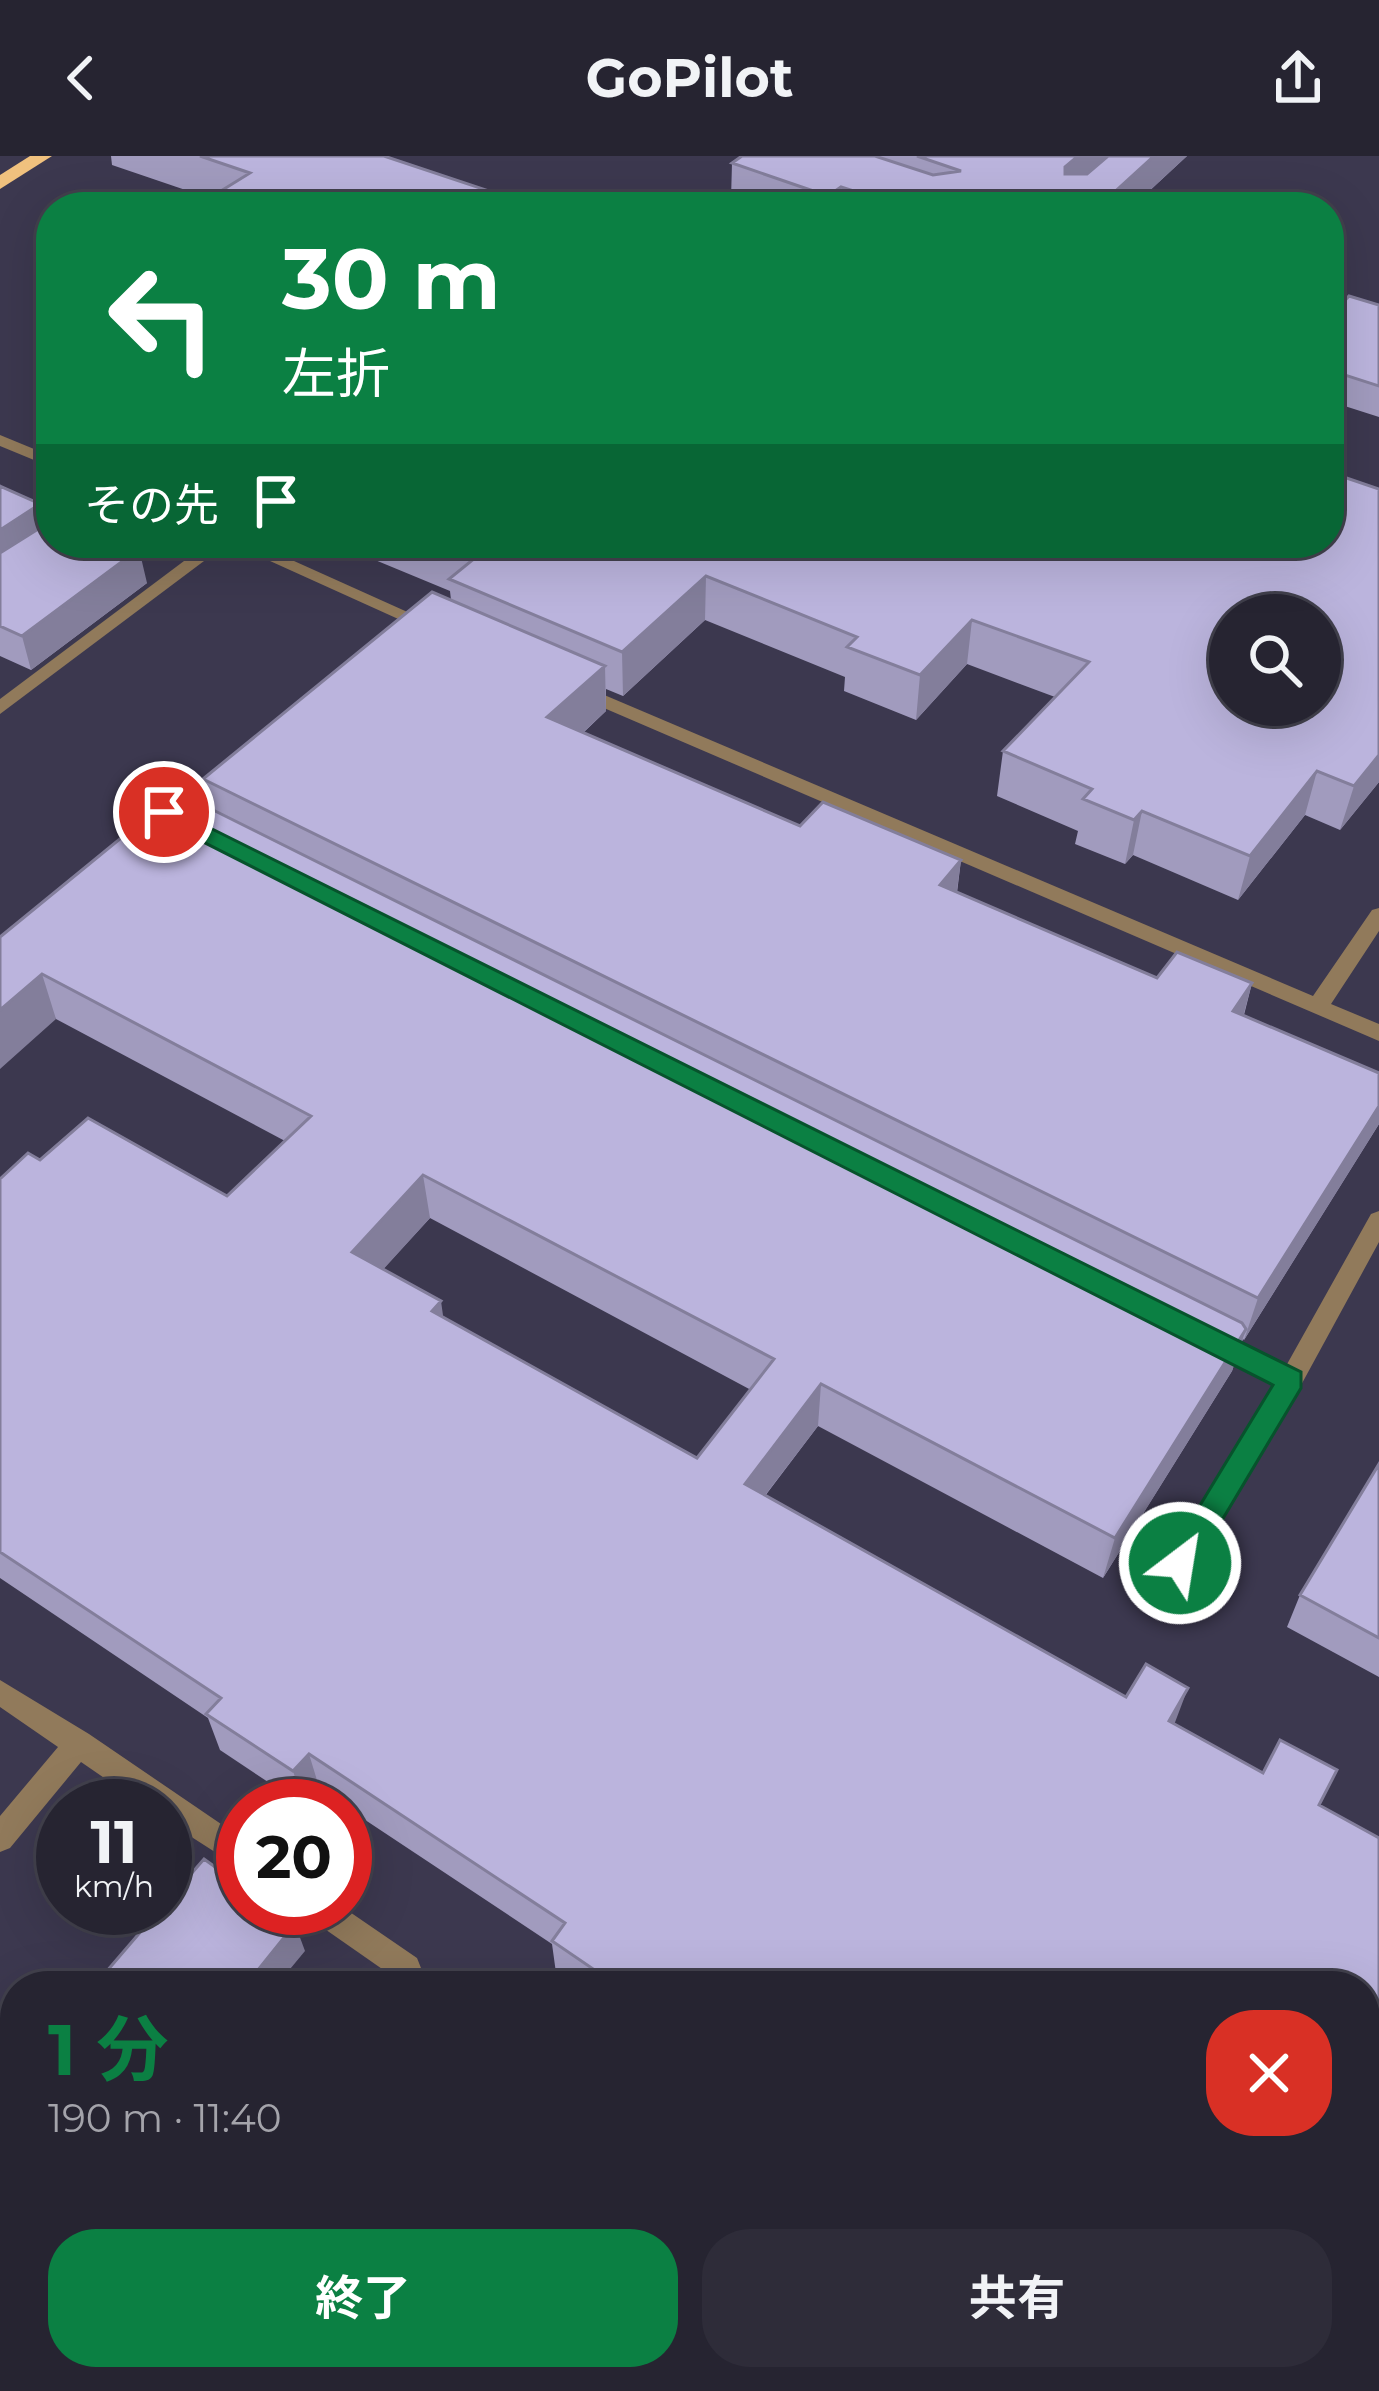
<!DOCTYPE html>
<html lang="ja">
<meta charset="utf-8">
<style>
:root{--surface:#262431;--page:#2e2c39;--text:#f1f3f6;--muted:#a4a4ab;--line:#42414d;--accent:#0b8043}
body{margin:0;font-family:Montserrat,"Noto Sans JP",sans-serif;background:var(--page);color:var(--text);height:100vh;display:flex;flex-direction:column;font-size:45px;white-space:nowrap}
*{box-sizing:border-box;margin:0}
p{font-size:39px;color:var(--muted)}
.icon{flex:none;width:66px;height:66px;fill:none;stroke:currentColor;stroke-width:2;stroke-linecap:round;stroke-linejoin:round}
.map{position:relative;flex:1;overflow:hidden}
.drawer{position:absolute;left:0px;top:1815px;width:1380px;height:420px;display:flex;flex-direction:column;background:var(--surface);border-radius:48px 48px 0 0;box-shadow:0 12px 48px #0002,0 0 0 3px var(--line)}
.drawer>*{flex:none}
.banner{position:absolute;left:36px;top:36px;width:1308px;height:366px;border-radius:48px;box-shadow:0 12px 48px #0002,0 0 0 3px var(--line);background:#0b8043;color:#fff;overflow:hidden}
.tools{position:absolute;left:1209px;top:438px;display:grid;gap:24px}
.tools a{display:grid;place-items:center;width:132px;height:132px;border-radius:50%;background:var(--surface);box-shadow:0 12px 48px #0002,0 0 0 3px var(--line);font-size:60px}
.speed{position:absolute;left:36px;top:1623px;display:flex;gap:24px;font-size:60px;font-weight:700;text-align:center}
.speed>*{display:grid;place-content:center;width:156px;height:156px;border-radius:50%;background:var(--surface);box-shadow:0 12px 48px #0002,0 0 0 3px var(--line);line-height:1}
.speed small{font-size:30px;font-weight:400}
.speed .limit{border:18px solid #d22;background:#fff;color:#111}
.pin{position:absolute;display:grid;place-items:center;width:102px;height:102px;color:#fff;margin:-51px;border:6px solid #fff;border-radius:50%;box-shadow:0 3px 12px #0007}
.me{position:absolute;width:132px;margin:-66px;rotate:31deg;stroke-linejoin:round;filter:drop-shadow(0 0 9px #0008)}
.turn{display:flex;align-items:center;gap:42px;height:252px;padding:0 48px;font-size:54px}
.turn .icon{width:156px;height:156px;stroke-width:2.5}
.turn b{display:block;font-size:84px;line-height:102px}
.then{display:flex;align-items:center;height:114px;padding:0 48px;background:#0003;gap:24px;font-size:45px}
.round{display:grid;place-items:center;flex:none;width:126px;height:126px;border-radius:48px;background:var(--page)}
.head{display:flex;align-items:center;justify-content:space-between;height:204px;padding:0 48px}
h1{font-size:72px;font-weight:700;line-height:90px;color:var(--accent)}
.cta{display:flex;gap:24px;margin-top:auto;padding:24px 48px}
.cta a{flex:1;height:138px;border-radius:48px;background:var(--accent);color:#fff;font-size:48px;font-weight:700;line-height:138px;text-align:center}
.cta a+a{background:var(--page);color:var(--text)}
header{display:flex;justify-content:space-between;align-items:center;height:156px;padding:0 48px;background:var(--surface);font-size:54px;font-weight:700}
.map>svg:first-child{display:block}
.built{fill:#3c384f;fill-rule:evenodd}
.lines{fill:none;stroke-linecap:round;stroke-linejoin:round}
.lane{fill:#917a5b;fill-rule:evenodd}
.primary{fill:#f0c17e;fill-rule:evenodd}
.wall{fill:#a19bbe;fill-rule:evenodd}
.shaded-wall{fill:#837e9b}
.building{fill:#bbb4dd;stroke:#837e9b;stroke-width:3;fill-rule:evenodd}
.route{fill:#0b8043;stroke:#07532c;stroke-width:3}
</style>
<header><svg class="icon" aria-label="back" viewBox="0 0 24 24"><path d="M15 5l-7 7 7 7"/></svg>GoPilot<svg class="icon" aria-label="share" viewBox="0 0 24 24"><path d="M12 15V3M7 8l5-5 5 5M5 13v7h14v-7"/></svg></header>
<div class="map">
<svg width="1379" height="2235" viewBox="0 0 1379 2235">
<rect width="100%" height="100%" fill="#333041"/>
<path class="built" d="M0,0h1379v2235h-1379zM51,51h1278v336h-1278zM1230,459h90v90h-90zM63,1650h102v102h-102zM243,1650h102v102h-102zM15,1830h1350v390h-1350z"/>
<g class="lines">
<path class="lane" d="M1329,143l50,14v10l-50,-14z
M0,279l51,21v11l-51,-21z
M208,387h20l-228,171v-15z
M230,387h24l189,85 -9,6 -7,-2z
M576,527l737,313 59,-86 7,-2v23l-48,73 48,20v17l-810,-348v-8z
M1379,1055v31l-79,145 -111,184 -9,3 -9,-3 -4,-8 4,-8 104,-171 -73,-37 -3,-7 3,-7h18l66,33 85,-152z
M0,1524l89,54 154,105v31l-78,-50v-14h-20l-64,-44 -71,86 -10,4v-36l58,-69 -58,-40z
M304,1752h40l73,50 4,10 -10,18h-33l7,-15 -76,-53z
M78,2220h38l-8,15h-37z"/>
<path class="primary" d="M30,0h22l-52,33v-14z"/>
</g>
<path class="wall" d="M111,0h273l-175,42 -97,-33z
M742,0h445l-55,51h-379l-22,-8 1,-36z
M1379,149v112l-50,-16v-83z
M0,330l45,39 102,58 -116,87 -31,-14z
M1379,333v293l-39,48 -35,-15 -67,85 -105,-45 -8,9 -50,-20 3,-13 -81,-35 6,-45 52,-54 -88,-33 -51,56 -72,-29 1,-14 -140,-57 -82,76 -17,-7v22l-23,22 217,93 161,34 -4,33 200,85 95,5 -8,32 135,109 -135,216 -1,-1 -11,32 -129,207 -285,-152 -53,70 554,309 46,181h-790l-19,-13 -4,-29 -232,-154 -16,16 -84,-56 -12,-32 -208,-140v-399l40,-19 187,36 58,-55 -229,-122 -56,-82 160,-123 49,-6 -6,-29 248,-179 -1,-9 -116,-48h995zM430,1062l321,172 -54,68 -254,-141 -60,-48z
M1379,1308v213l-92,-50 13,-32z"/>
<path class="shaded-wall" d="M1078,0h36l-54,48 5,-37z
M1154,0h33l-55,51h-34z
M841,31l-2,20h-12l1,-11z
M40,348l8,33 -48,34v-41z
M139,393l8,34 -116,87 -9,-34z
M706,420l-1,44 -82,76 -1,-44z
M972,464l-5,44 -51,56 4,-45z
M605,510l1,45 -56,52 -3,-46z
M1379,599v27l-39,48 14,-44z
M1317,615l-12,44 -67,85 12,-44z
M1142,655l-9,44 -8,9 9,-44z
M961,704l-6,45 -15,-20z
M42,818l14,45 -56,50v-59z
M1252,827l-12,45 -7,-17z
M1379,950v18l-135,216 14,-42z
M423,1019l7,43 -70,77 -8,-43z
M441,1145l6,43 -15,-33z
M1246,1173l-14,42 -129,207 12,-40z
M821,1228l-3,42 -75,98 2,-40z
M1188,1532l-14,37 -5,-4z
M309,1598l11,36 -16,16 -11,-35z
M295,1768l10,27 -29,35h-31z"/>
<path class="building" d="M200,0h184l153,51h-342l55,-34z
M742,0h133l58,19 28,-4 -44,-15h161l-13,11v7h22l21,-18h46l-56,51h-195l-62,-20 -13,9 -96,-33z
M1349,140l30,9v81l-50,-16v-52z
M1329,316l50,17v266l-25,31 -37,-15 -67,85 -108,-45 -8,9 -51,-21 9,-10 -89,-38 86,-89 -117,-42 -52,55 -73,-28 10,-10 -151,-61 -84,76 -173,-73 26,-21 -38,-15h892zM1230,459h90v90h-90z
M0,330l40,18 -40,26z
M51,365v22h74l14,6 -117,87 -22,-10v-73z
M432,436l173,74 -58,51 253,109 23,-24 138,58 -21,25 217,93 20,-26 75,31 -19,28 146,62v33l-121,192 -1055,-519z
M183,639l1059,528 4,6 -131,209 -294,-154 -76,100 381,213 20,-33 42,24 -19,33 94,52 17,-33 57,30 -18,35 60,33v553h-504l8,-15h482v-390h-747l-66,-45 13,-18 -256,-169 -16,17 -87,-57 15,-16 -221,-146v-373l28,-26 12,7 48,-42 139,78 84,-80 -269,-142 -42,36v-73l154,-126 6,3zM423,1019l351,184 -77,99 -265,-147 9,-10 -89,-49z
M1379,1308v174l-79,-43z
M204,1703l39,28v21h29l23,16 -50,62h-151l67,-78h4v-4z
M503,2220h327l21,15h-358z"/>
<path class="route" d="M164,649l1137,567v16l-110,184 -11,4 -15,-13 108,-178 -1117,-567v-11z"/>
</svg>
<div class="tools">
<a><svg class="icon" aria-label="search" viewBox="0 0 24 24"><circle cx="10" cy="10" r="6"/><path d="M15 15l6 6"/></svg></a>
</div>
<div class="speed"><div>11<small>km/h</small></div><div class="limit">20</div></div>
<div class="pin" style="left:164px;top:656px;background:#d93025"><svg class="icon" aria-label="arrive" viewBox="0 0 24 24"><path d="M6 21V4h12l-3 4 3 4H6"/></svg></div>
<svg class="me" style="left:1180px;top:1407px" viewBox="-20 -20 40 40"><circle r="17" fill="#0b8043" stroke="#fff" stroke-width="3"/><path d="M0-11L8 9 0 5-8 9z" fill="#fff"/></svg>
<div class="banner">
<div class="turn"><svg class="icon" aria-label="left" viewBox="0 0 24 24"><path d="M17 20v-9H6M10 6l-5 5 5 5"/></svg><div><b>30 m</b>左折</div></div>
<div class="then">その先<svg class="icon" aria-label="arrive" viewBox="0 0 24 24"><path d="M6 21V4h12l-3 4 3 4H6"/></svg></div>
</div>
<section class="drawer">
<div class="head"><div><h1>1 分</h1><p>190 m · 11:40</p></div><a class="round" style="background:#d93025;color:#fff"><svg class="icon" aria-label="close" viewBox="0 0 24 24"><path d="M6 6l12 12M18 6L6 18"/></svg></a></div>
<div class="cta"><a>終了</a><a>共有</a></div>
</section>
</div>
